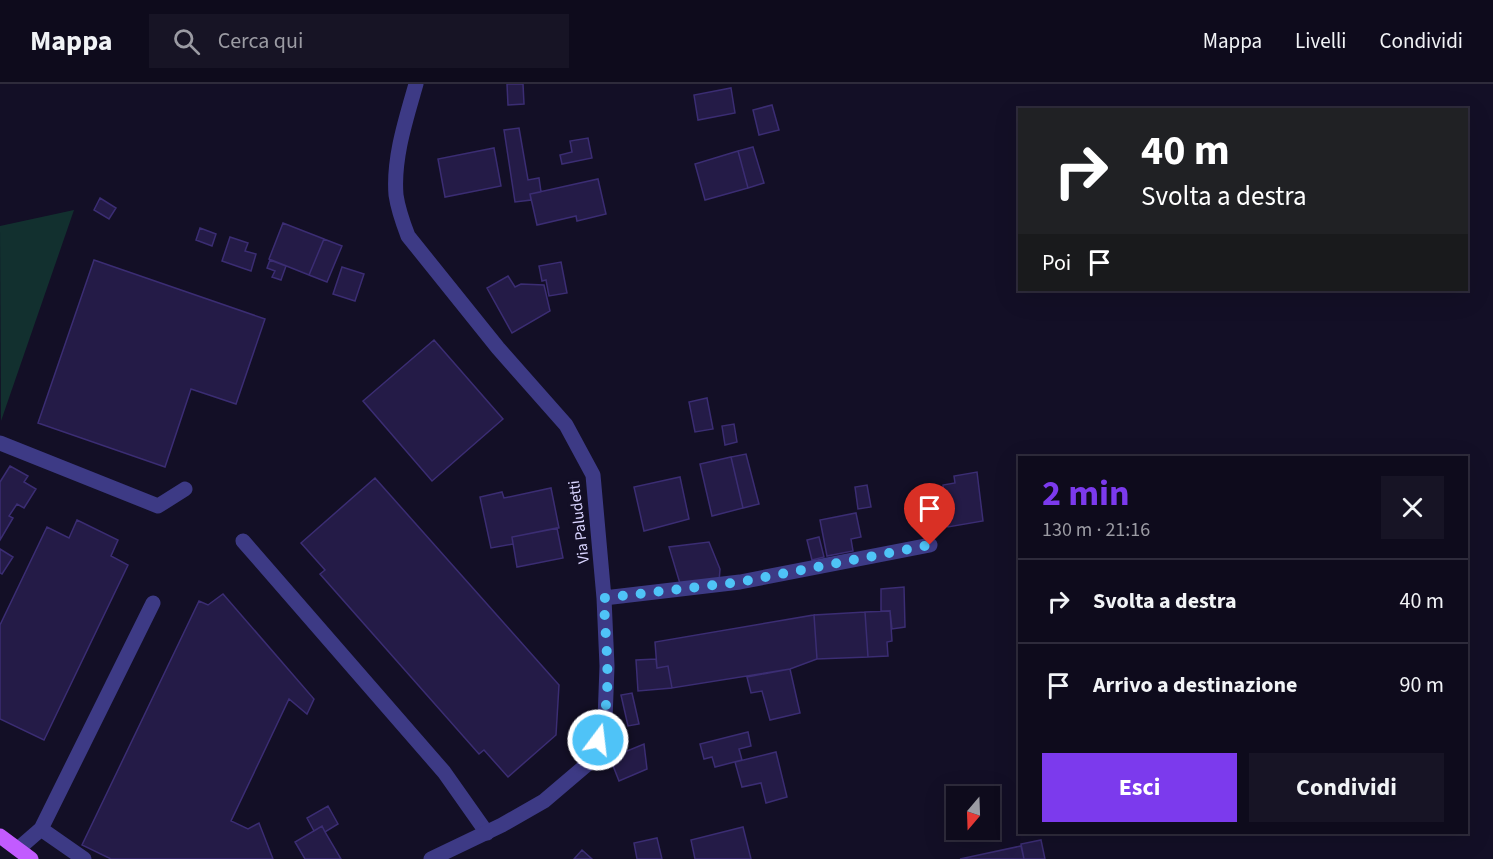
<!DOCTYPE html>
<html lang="it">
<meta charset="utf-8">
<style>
:root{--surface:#0e0b1c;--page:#171425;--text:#f1f3f6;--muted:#9b9ba3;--line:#2e2b3b;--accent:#7c3aed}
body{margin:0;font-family:"Source Sans 3",sans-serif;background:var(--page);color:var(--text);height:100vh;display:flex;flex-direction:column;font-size:22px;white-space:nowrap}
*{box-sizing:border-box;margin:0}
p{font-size:20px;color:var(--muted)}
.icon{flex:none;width:33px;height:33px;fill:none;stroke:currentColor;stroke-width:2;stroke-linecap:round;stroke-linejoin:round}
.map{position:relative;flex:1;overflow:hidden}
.drawer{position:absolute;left:1018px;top:372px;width:450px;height:378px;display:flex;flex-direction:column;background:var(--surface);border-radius:0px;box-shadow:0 6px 24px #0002,0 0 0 2px var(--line)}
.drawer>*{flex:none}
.top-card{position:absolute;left:1018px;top:24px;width:450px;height:183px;border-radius:0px;box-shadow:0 6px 24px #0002,0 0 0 2px var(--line);background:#202124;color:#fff;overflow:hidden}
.needle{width:39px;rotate:199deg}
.tools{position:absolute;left:946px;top:702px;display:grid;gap:12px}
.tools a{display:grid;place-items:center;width:54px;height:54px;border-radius:0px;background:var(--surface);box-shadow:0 6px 24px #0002,0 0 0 2px var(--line);font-size:30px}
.pin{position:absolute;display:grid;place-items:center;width:51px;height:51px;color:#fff;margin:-62px -26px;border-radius:50% 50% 50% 0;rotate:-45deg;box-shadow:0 0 6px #0007}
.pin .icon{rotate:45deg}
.me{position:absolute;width:66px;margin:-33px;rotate:15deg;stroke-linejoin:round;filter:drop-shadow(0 0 4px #0008)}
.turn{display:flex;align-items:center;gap:21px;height:126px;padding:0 24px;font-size:27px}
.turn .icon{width:78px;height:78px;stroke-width:2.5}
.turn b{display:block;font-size:42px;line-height:51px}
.then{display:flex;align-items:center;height:57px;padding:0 24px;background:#0003;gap:12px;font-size:22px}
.round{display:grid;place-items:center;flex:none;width:63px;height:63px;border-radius:0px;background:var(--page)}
.summary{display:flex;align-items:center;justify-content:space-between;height:102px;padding:0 24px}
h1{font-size:36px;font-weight:700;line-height:45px;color:var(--accent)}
.button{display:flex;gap:12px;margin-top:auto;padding:12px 24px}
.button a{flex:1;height:69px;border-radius:0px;background:var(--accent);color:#fff;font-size:24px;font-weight:700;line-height:69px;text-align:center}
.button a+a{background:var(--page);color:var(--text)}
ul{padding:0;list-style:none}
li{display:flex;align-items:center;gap:18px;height:84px;padding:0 24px;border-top:2px solid var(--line)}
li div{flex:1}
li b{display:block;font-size:22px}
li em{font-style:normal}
header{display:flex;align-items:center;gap:36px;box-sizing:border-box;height:84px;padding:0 30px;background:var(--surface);border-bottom:2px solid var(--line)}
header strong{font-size:28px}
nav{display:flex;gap:33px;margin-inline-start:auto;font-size:21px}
.search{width:420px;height:54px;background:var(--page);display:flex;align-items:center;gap:15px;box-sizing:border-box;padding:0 21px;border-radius:0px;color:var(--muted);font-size:22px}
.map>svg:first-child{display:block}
.green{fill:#12302f}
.building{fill:#241b47;stroke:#3b2d73;stroke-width:1.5}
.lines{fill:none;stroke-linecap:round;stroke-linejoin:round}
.lane{stroke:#3d3a85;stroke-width:15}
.street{stroke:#3d3a85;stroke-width:15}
.primary{stroke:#c25bff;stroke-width:15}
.route{stroke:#4fc3f7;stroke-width:10;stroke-dasharray:0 18}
.labels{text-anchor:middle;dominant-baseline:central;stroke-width:6;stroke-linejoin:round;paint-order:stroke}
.street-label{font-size:16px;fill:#d9d4ff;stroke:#130f26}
</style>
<header>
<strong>Mappa</strong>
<div class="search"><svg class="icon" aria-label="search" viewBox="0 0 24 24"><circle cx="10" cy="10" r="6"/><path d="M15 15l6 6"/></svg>Cerca qui</div>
<nav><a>Mappa</a><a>Livelli</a><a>Condividi</a></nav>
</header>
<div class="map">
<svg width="1493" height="775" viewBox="0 0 1493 775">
<rect width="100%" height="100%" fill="#130f26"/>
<path class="green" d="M74,126l-73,211 -1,-195z"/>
<path class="building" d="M507,0h16l1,20 -16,1z
M731,4l4,25 -37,7 -4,-25z
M772,21l7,25 -20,5 -6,-25z
M519,44l9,52 11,-2 2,14 -11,2 1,6 -16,2 -11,-72z
M588,54l4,20 -30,6 -2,-9 12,-3 -2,-11z
M753,63l11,36 -16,5 -10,-37z
M494,64l7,38 -56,11 -7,-38z
M738,67l10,37 -43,12 -10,-36z
M598,95l8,35 -29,7 -1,-5 -39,9 -7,-31z
M100,114l16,10 -7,11 -15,-9z
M283,139l41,16 -15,36 -40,-16z
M200,144l16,6 -4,12 -16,-6z
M230,153l18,6 -3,8 11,3 -5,17 -29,-10z
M324,155l18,7 -15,36 -18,-7z
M94,176l171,59 -29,85 -45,-15 -26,78 -127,-44z
M270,176l16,6 -5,14 -9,-3 3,-6 -8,-3z
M561,178l6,31 -18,3 -3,-16 -4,1 -3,-15z
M342,183l22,7 -9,27 -22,-7z
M508,192l7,11 6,-3 23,1 6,26 -38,22 -25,-45z
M434,256l69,79 -71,62 -69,-80z
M707,314l6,31 -18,3 -6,-30z
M734,340l3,18 -12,3 -3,-19z
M746,370l13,50 -16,4 -12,-51z
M731,373l12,51 -31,8 -12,-52z
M10,382l18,10 -4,6 12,7 -12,19 -7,-4 -8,12 4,2 -13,22v-58z
M977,388l6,49 -35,6 -5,-42 12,-2 -1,-7z
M680,393l9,42 -45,12 -10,-44z
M375,394l184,207 -3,50 -48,42 -24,-27 -5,4 -159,-180 5,-4 -24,-27z
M867,401l4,22 -13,2 -3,-22z
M551,404l8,40 -47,9 1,7 -22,4 -11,-51 22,-5 2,6z
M856,429l5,24 -10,2 2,12 -26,5 -7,-36z
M77,436l41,20 -7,16 17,9 -84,175 -44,-21v-94l47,-98 22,11z
M557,444l6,30 -46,9 -5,-30z
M819,453l5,20 -12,3 -5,-20z
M709,458l11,27 -1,13 -38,5 -12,-40z
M0,465l13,8 -11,17 -2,-1z
M904,503l1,40 -13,2 -2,-18h-9v-22z
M223,510l91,105 -7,15 -18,-15 -58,122 17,8 11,-6 14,36h-162l-29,-14 117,-244 9,4z
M890,527l2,30 -5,1 1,14 -20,1 -3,-45z
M865,528l3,45 -51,2 -3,-44z
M814,531l3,44 -27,10 -118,19 -4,-22 -11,2 -2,-26z
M656,575l1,9 11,-2 4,22 -34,3 -2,-31z
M790,585l10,44 -30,7 -8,-29 -11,2 -4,-16z
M632,609l7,31 -11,2 -7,-31z
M748,648l3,14 -12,3 3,11 -27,7 -3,-10 -8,2 -4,-15z
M644,660l3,25 -28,12 -9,-23z
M776,668l11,45 -21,6 -5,-20 -19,4 -7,-25z
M328,722l10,18 -13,8 -3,-6 -8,5 -7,-13z
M322,742l3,6 16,27h-36l-10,-17z
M743,743l8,32h-56l-4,-19z
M657,754l5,21h-25l-3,-16z
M1041,756l4,19h-21l-3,-15z
M1021,762l3,13h-64z
M582,766l10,9h-18z"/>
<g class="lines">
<path class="lane" d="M0,359l158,63 27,-17
M243,457l201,231 43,61
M41,745l112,-226
M18,765l23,-20 43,30"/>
<path class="street" d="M416,0c-10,35 -23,74 -20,111 2,14 7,28 12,41l90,112 68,77 27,50 11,123 3,68 -2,54 -14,41 -47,40 -42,24 -71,34
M604,514l136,-16 190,-37"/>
<path class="primary" d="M0,752l31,23"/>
</g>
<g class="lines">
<path class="route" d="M598,656c16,-44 7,-95 6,-142l136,-16 190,-37"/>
</g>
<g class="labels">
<g class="street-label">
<text transform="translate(579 438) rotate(-97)">Via Paludetti</text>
</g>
</g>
</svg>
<div class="tools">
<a><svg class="needle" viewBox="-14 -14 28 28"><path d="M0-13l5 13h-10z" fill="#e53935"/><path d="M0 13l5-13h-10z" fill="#9b9ba3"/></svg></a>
</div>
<div class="pin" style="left:930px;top:461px;background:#d93025"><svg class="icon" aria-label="arrive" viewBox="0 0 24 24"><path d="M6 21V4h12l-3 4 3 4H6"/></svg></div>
<svg class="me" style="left:598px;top:656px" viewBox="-20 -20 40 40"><circle r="17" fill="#4fc3f7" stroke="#fff" stroke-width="3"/><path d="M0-11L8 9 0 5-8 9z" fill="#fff"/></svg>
<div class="top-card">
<div class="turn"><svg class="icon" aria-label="right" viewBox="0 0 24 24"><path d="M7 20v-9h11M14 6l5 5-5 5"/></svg><div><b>40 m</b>Svolta a destra</div></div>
<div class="then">Poi<svg class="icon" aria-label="arrive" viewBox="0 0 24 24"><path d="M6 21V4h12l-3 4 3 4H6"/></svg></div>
</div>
<section class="drawer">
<div class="summary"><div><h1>2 min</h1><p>130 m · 21:16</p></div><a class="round"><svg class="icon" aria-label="close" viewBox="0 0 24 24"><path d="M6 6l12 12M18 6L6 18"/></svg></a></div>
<ul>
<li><svg class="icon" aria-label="right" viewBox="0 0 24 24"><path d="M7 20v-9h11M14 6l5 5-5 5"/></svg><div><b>Svolta a destra</b></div><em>40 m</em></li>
<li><svg class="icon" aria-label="arrive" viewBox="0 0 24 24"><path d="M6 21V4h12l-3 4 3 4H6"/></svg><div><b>Arrivo a destinazione</b></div><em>90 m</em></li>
</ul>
<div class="button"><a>Esci</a><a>Condividi</a></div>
</section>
</div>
